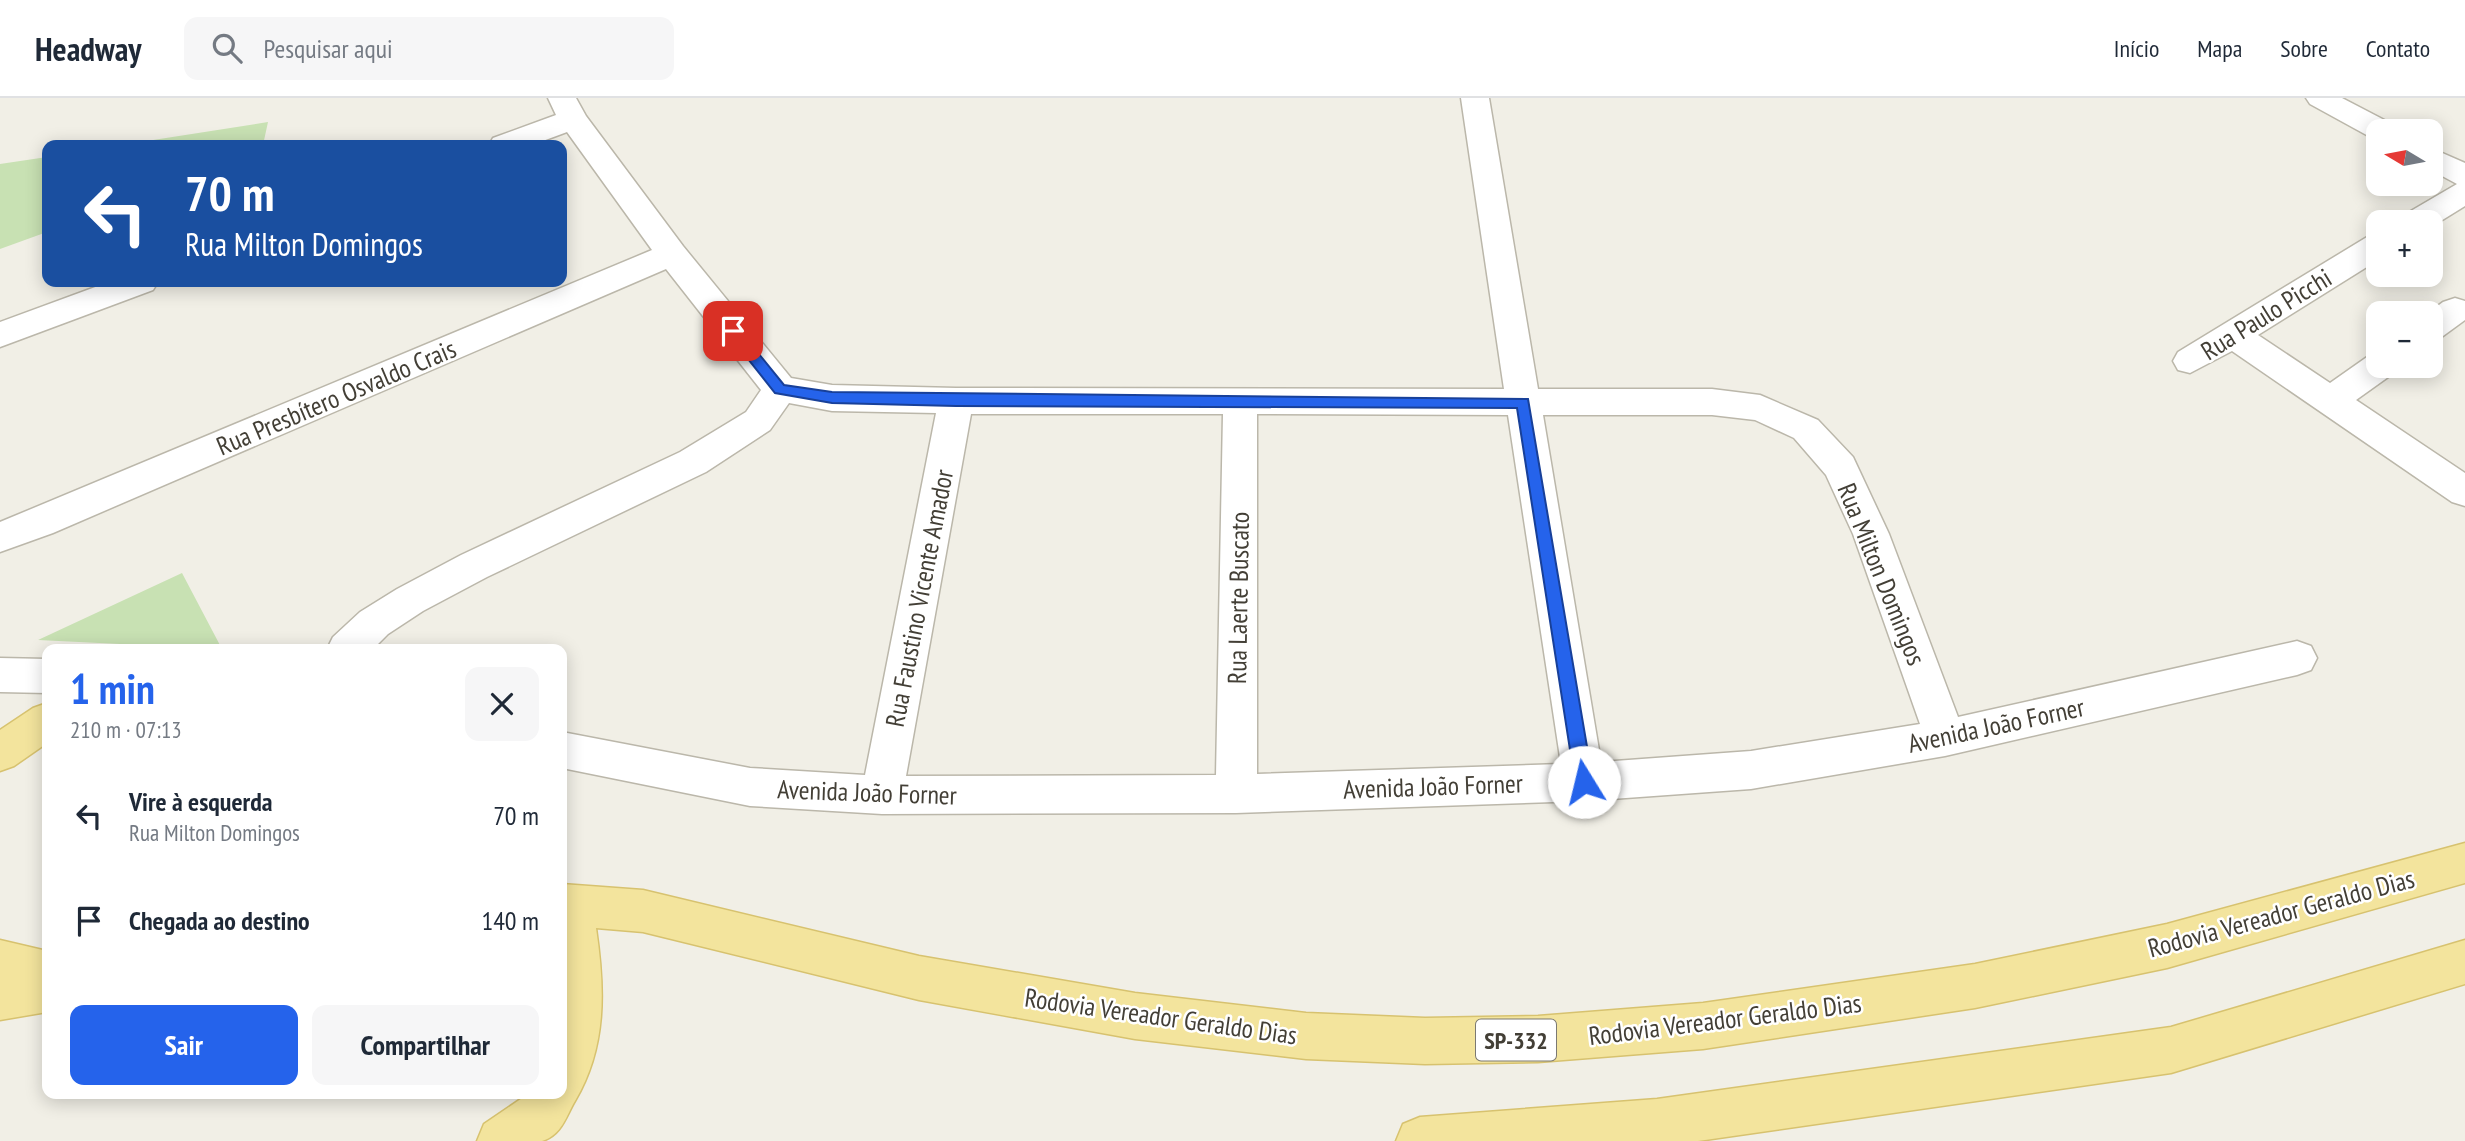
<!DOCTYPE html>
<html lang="pt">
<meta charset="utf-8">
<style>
:root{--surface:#fff;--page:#f6f6f7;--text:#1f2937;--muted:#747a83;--line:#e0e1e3;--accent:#2563eb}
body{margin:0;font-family:"PT Sans Narrow",sans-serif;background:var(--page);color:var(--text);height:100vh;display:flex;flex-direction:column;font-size:26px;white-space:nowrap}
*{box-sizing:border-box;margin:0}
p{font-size:23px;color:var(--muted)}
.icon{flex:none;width:38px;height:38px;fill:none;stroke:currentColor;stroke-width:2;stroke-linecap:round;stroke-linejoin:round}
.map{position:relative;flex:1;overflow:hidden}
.sheet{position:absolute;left:42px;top:546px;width:525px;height:455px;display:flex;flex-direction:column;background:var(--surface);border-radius:14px;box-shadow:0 4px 18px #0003}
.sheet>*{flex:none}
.guide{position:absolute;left:42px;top:42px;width:525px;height:147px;border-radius:14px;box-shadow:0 4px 18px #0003;background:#1a4fa0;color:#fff;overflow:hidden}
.needle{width:46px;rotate:280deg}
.controls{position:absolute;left:2366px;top:21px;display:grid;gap:14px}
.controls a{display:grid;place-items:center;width:77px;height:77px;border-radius:14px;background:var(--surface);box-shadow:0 4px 18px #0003;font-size:35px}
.pin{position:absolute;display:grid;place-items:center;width:60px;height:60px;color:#fff;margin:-30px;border-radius:14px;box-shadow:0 4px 10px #0006}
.me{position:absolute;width:77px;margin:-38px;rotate:351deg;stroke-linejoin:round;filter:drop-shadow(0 0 5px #0008)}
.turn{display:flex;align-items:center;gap:24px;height:147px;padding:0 28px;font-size:32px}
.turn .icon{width:91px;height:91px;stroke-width:2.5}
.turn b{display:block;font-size:49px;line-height:60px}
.round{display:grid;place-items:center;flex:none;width:74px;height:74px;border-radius:14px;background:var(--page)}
.head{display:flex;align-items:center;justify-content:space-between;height:119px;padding:0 28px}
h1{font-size:42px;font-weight:800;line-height:52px;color:var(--accent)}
.cta{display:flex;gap:14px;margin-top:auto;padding:14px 28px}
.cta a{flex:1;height:80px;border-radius:14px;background:var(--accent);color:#fff;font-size:28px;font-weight:800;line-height:80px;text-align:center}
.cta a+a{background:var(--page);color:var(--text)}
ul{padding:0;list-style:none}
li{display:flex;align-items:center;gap:21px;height:105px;padding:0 28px}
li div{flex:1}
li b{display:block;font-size:26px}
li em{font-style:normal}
header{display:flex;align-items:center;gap:42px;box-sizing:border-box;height:98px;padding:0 35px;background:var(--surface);border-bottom:2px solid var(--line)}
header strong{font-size:33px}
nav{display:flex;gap:38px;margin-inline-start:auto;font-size:24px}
.search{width:490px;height:63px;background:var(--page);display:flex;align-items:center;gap:18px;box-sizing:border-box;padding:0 24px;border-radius:14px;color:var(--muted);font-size:26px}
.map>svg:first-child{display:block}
.green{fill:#c8e1b3}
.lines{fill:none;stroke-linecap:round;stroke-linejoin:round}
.minor-casing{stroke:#bbb7aa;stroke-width:3}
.major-casing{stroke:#d7c26f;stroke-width:3}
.minor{fill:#fff;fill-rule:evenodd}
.major{fill:#f3e49d;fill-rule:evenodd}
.route{fill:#2563eb;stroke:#184099;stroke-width:2}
.labels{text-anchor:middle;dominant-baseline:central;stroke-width:5;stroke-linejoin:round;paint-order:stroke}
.shield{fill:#fff;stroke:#7b7972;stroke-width:2}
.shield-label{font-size:24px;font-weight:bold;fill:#433f36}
.street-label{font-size:26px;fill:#433f36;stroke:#fff}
</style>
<header>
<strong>Headway</strong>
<div class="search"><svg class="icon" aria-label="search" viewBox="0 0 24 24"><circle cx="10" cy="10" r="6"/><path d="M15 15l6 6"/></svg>Pesquisar aqui</div>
<nav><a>Início</a><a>Mapa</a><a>Sobre</a><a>Contato</a></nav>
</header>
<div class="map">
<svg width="2465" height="1043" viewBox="0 0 2465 1043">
<rect width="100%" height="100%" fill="#f1efe6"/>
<path class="green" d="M268,24l-5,23h-142z
M47,59v75l-47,17v-85z
M182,475l40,76 -184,-9z"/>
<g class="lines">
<g class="minor-casing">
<path id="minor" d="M548,0h28l10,18 97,130 108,132 41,7 124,3 548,1 -43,-291h28l49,291h174l48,6 58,25 35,37 36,77 69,183 339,-76 14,5 6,12 -6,12 -14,5 -352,81 -194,33 -167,12 -348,12 -354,1 -132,-8 -188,-38v-36l188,36 115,7 71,-362 -104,-2 -43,-8 -19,27 -64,42 -219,105 -64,34 -35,23 -15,15h-46l6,-12 27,-25 37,-23 64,-34 219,-103 66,-40 15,-22 -95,-121 -613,264 -53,19v-30l652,-272 -85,-118 -35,13h-43l4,-7 63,-23zM971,316h252l-7,361 -310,1zM1257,316l251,1 53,349 -304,10zM1543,317h169l43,5 39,18 32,37 27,59 67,190 -169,27 -150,11z
M2306,0h36l50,26 5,7h-19v9l-6,-2 -62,-34z
M2431,50l34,15v43l-34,21v-5h-31l4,-7 53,-31 -26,-14z
M2378,136v26l-120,75 72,48 37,-26 11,-3v12h18l-5,9 -35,25 109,73v33l-13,-4 -220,-151 -42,22 -12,-3 -5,-9 5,-9 189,-115z
M109,184h49l-5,8 -153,57v-25z
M2455,200l10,3v19l-22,16 -12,4v-27h-3l15,-11z
M0,560l47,1v34l-47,-1z"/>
</g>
<g class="major-casing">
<path id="major" d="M47,605v40l-33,23 -14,5v-41l33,-22z
M2465,745v40l-298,85 -192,40 -272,41 -165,13 -113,2 -119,-5 -171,-20 -216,-39 -276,-68 -47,-4c9,61 11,119 -21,173 -9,15 -13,34 -33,40 -16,0 -48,0 -65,0l7,-17 44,-30h34v-210l81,6 276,66 216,37 171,20 119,5 113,-2 165,-13 272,-39 192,-40z
M0,842l47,11v61l-47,8z
M2465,842v44l-294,89 -473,68h-302l7,-17 17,-7 237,-18 514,-72z"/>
</g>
<use href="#minor" class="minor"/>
<use href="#major" class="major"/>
</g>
<path class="route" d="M733,228l5,2 46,57 48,7 696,7 65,383 -3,5h-12l-3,-5 -58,-374 -561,-2 -124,-3 -57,-10 -46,-58v-7z"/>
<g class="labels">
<rect class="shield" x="1476" y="921.5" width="80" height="41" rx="5"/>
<g class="shield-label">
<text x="1516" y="942">SP-332</text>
</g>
<g class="street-label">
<text transform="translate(2266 216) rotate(-32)">Rua Paulo Picchi</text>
<text transform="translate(336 299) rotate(-23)">Rua Presbítero Osvaldo Crais</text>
<text transform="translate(1882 476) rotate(68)">Rua Milton Domingos</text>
<text transform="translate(919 500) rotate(-79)">Rua Faustino Vicente Amador</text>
<text transform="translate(1238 500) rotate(-89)">Rua Laerte Buscato</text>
<text transform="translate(1996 627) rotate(-12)">Avenida João Forner</text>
<text transform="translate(1433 688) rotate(-2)">Avenida João Forner</text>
<text transform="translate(867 694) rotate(2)">Avenida João Forner</text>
<text transform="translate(2281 815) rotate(-15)">Rodovia Vereador Geraldo Dias</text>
<text transform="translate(1161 918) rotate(8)">Rodovia Vereador Geraldo Dias</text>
<text transform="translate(1725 921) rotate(-7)">Rodovia Vereador Geraldo Dias</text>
</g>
</g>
</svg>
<div class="controls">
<a><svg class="needle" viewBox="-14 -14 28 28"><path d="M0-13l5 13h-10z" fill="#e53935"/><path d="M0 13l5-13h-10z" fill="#747a83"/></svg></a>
<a>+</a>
<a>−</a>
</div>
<div class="pin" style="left:733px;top:233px;background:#d93025"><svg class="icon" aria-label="arrive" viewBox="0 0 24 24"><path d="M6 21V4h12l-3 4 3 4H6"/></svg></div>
<svg class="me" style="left:1584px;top:684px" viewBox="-20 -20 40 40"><circle r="19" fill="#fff"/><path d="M0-13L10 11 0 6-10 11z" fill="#2563eb"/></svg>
<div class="guide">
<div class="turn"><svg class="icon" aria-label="left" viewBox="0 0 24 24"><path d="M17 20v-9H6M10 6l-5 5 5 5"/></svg><div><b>70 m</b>Rua Milton Domingos</div></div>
</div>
<section class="sheet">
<div class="head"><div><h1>1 min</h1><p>210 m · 07:13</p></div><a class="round"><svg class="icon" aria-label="close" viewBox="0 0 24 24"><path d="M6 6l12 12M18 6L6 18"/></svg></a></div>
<ul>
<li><svg class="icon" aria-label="left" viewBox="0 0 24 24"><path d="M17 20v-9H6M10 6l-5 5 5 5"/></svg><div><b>Vire à esquerda</b><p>Rua Milton Domingos</p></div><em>70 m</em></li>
<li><svg class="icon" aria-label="arrive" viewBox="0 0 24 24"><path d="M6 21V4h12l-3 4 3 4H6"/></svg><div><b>Chegada ao destino</b></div><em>140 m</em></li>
</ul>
<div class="cta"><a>Sair</a><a>Compartilhar</a></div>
</section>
</div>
